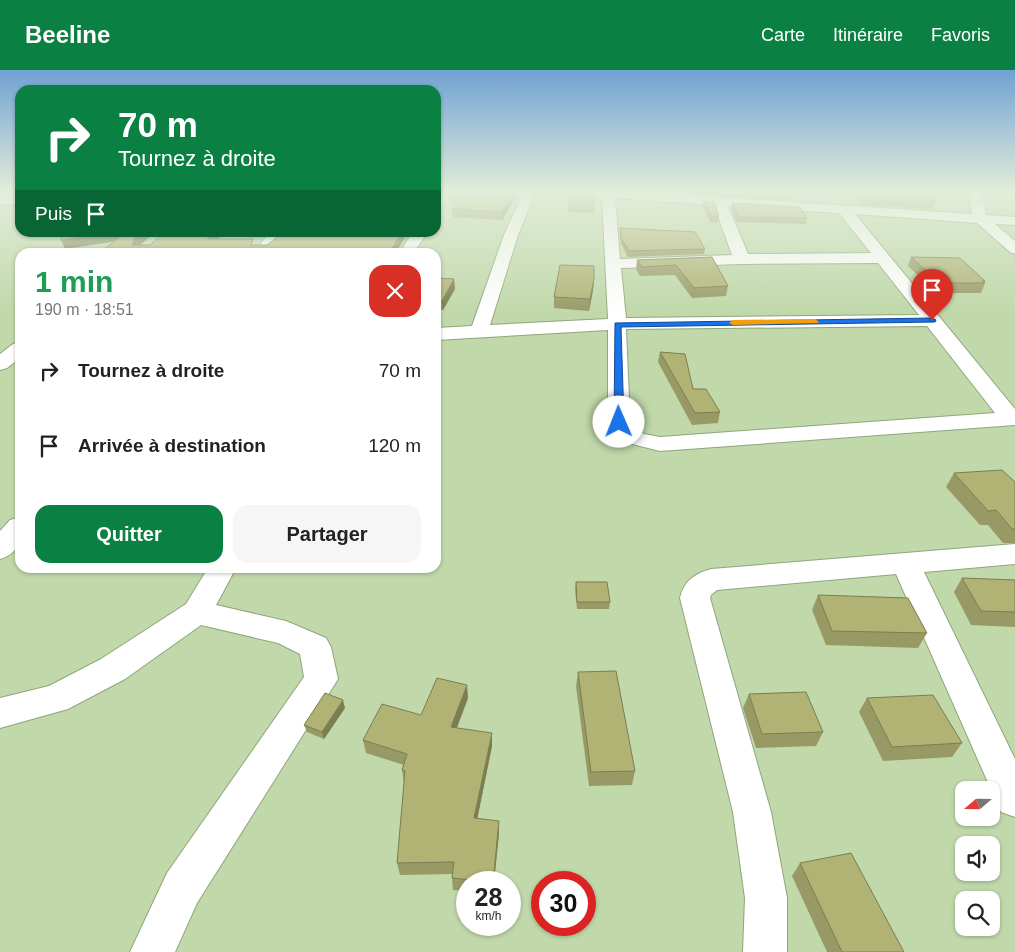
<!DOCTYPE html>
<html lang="fr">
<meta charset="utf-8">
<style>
:root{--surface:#fff;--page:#f6f6f6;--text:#222;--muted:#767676;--accent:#0b8043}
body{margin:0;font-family:Arial,sans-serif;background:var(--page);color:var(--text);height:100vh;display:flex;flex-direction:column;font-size:19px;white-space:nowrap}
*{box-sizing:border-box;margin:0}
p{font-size:16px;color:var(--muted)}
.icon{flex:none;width:28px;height:28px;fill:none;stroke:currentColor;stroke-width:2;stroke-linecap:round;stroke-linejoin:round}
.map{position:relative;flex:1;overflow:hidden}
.side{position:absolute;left:15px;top:178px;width:426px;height:325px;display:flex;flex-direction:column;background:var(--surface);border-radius:15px;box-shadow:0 1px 4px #0004}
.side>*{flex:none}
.top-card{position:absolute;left:15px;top:15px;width:426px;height:152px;border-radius:15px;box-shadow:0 1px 4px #0004;background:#0b8043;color:#fff;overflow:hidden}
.needle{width:32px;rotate:250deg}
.buttons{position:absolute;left:955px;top:711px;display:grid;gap:10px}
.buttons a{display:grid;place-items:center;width:45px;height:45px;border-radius:10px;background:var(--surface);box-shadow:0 1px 4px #0004;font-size:25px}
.speed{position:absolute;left:456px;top:801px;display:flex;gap:10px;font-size:25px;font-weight:700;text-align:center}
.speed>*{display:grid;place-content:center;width:65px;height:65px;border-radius:50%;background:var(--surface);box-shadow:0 1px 4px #0004;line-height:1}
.speed small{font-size:12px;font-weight:400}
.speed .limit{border:8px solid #d22;background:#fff;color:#111}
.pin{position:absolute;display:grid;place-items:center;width:42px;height:42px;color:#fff;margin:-51px -21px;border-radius:50% 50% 50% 0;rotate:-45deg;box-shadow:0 0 5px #0007}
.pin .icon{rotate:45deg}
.me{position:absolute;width:55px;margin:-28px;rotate:359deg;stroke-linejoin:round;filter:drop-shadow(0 0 4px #0008)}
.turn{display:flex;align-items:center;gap:18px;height:105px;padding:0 20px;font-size:22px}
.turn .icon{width:65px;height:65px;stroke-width:2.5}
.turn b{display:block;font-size:35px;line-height:42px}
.then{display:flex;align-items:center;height:48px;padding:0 20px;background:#0003;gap:10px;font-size:19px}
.round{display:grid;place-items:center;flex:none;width:52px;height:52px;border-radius:15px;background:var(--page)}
.summary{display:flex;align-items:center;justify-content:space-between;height:85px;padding:0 20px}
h1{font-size:30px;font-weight:800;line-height:38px;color:#1e9e55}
.cta{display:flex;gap:10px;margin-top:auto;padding:10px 20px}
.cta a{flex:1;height:58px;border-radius:15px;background:var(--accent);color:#fff;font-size:20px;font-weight:800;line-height:58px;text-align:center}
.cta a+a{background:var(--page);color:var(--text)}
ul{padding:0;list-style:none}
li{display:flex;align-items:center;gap:15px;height:75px;padding:0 20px}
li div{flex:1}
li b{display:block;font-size:19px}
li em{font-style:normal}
header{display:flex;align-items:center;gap:30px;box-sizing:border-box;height:70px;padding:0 25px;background:var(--accent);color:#fff}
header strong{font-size:24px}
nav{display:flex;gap:28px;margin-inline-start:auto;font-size:18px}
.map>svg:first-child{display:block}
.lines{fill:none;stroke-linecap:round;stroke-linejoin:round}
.minor-casing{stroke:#8fa67a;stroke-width:2}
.minor{fill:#fff;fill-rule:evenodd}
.wall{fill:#989a65}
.shaded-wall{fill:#7c7d52}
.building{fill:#b1b375;stroke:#7c7d52}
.route{fill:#1a73e8;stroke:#114b97}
.slow{fill:#f59e0b}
</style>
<header>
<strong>Beeline</strong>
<nav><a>Carte</a><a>Itinéraire</a><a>Favoris</a></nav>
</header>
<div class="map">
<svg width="1015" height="882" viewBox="0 0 1015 882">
<rect width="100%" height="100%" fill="#c0d8aa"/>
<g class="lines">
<g class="minor-casing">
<path id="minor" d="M436,121h12l-5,14 -7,4z
M524,121h12l-18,44 -28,90 118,-6 -6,-122 -32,-2 -6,-4h62l346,23 -3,-23h12l5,24 29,2v8l-20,-1 20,17v13l-5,-2 -33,-29 -122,-9 160,195v16l-355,26 -32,-8 -10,-7 -10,-15v-91l-172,10v-12l36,-2 32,-91zM615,128l99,7 18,50 -112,4zM728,136l111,7 32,40 -123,1zM878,193l41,52 -293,3 -5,-50 121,-4zM927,256l68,87 -335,24 -16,-3 -14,-13 -4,-92z
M0,126l20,1v8l-20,-1z
M270,162h16l-17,20h-15z
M413,162h15l-14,20h-14z
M20,272v16l-13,10 -7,2v-16l13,-10z
M20,447c0,20 3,35 -20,42v-28l10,-11z
M1015,474v20l-91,8 91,187v58l-14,-5 -105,-238 -179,16 -6,5 -1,3 61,214 16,86v54h-44l2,-54 -12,-86 -53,-214c4,-17 14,-24 31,-29z
M208,498h28l-20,37 70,16 40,17 5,9 7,32 -141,224 -22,49h-45l37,-79 137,-196 -4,-23 -22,-11 -77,-18 -76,54 -57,30 -68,19v-30l49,-12 52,-27 85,-55z"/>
</g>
<use href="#minor" class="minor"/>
</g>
<path class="wall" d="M447,121h72l-17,29 -49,-3 -1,-8 5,-6h-5v-5h-4z
M596,121l-2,22 -26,-1 1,-10z
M694,121h94l3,4 -1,5 -95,-6z
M852,121h106l-2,4 -31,-1 11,7 -3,8 -71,-4z
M703,131l16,15 -1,6h-8l-8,-16z
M732,133l75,15 -1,6 -69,-2 -6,-14z
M620,158l85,21 -1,5 -76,3 -7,-13 -1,-11z
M712,187l16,29 -2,10 -34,2 -17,-23 -35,1 -4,-7 1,-9z
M911,187l74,24 -1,1 1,1 -4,10h-45l-28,-27z
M436,208l18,1 1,10 -12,21h-7z
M594,209l-1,11 -4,21 -35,-3v-11z
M660,282l33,37 27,23 -2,11 -26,2 -34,-63z
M954,403l61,9v61h-12l-15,-18h-8l-34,-38z
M962,508l53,2v47l-44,-2 -17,-33z
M576,512l34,20 -1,7h-32l-2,-20z
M818,525l109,38 -9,15 -92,-3 -14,-35z
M578,602l57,99 -3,14 -43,1 -13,-100z
M749,624l74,38 -7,14 -60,2 -13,-40z
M468,628l-11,30 35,18 -15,73 22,14 -5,49h-26v9l-15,-1 -1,-12v-4l-52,1 -3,-12 7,-80 -2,-13 2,-5 -38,-12 -3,-13 58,-25z
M867,628l95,45 -10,14 -69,4 -24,-49z
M345,638l-21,31 -17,-7 -3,-7z
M800,793l104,89h-77l-35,-76z"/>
<path class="shaded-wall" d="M514,121h5l-17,29v-8z
M117,162h13l2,7 -67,10 -4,-9z
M142,162h13l-18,16 -5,-3 2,-6z
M214,162h11l-16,16 -2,-9z
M402,162h3v6l-9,14h-6z
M454,209l1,10 -12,21 -1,-9z
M594,209l-1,11 -4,21 1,-12z
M467,615l1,13 -16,42 -1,-13z
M343,630l2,8 -21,31 -2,-7z
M492,663v13l-17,84 -1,-12z
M499,751v12l-5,49h-1z"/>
<path class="building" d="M455,121h59l-12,21 -50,-3 10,-14h-10z
M571,121h25l-1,12 -26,-1z
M727,121h61l3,4z
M860,121h61l15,10 -72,-4z
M703,131l11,1 5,14h-8z
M732,133l68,4 7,11 -69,-1z
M620,158l75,4 10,17 -76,2 -8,-13z
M61,162h56l-56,8z
M127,162h15l-8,7 -2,6h18l14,-13h50l-7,7h46l-2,6h16l16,-13h119l-12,20h-290z
M712,187l16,29 -34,2 -18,-23 -34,2 -5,-7z
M911,187l49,1 25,23h-3l3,2h-45z
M560,195l34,1v13l-4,20 -36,-2z
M436,208l18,1 -12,22 -6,-1z
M660,282l25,2 8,35h13l14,23 -25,1z
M1002,400l13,12v47h-3l-16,-19 -8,1 -34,-38z
M962,508l53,2v32l-34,-1z
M576,512h31l3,20h-33z
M818,525l90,3 19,35 -95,-2z
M616,601l19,100 -44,1 -13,-100z
M437,608l30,7 -16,42 41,6 -18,85 25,3 -6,61 -41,-4 2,-16 -57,1 8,-92 -3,-1 5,-16 -44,-14 19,-36 39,11z
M806,622l17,40 -61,2 -13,-40z
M325,623l18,7 -21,32 -18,-7z
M933,625l29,48 -70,4 -25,-49z
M851,783l53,99h-62l-42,-89z"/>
<linearGradient id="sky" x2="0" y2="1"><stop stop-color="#70a2d3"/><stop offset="0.5" stop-color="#e3edd9"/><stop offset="1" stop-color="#e3edd9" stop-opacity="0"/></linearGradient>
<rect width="1015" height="244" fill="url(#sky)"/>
<path class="route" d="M932,248l4,2 -1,2 -314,5 3,95 -5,2 -5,-2 1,-99z"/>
<path class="slow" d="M815,249l4,3 -1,1 -85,2 -4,-2 4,-3z"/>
</svg>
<div class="buttons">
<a><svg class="needle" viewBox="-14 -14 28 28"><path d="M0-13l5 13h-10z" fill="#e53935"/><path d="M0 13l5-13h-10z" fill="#767676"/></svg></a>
<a><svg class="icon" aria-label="sound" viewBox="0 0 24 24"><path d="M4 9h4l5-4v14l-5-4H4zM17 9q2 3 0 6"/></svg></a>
<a><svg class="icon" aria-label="search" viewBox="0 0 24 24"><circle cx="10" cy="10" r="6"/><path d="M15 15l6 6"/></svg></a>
</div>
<div class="speed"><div>28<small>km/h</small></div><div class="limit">30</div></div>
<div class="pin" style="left:932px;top:250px;background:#d93025"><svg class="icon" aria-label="arrive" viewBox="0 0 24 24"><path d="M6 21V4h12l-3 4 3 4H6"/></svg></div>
<svg class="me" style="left:619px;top:352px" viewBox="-20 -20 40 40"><circle r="19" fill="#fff"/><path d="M0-13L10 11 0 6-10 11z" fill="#1a73e8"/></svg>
<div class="top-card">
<div class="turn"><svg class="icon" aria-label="right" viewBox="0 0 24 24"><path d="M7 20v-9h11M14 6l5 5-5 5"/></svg><div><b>70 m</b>Tournez à droite</div></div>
<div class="then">Puis<svg class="icon" aria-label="arrive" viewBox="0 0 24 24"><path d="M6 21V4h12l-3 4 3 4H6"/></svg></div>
</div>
<section class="side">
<div class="summary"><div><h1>1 min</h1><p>190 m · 18:51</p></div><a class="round" style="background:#d93025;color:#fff"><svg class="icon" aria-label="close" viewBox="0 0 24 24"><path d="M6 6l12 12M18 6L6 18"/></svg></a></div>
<ul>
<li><svg class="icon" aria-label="right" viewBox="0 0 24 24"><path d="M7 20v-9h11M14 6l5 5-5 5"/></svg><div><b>Tournez à droite</b></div><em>70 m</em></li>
<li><svg class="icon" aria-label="arrive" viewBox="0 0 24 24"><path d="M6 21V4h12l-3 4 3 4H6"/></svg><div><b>Arrivée à destination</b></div><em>120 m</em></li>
</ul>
<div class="cta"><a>Quitter</a><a>Partager</a></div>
</section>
</div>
